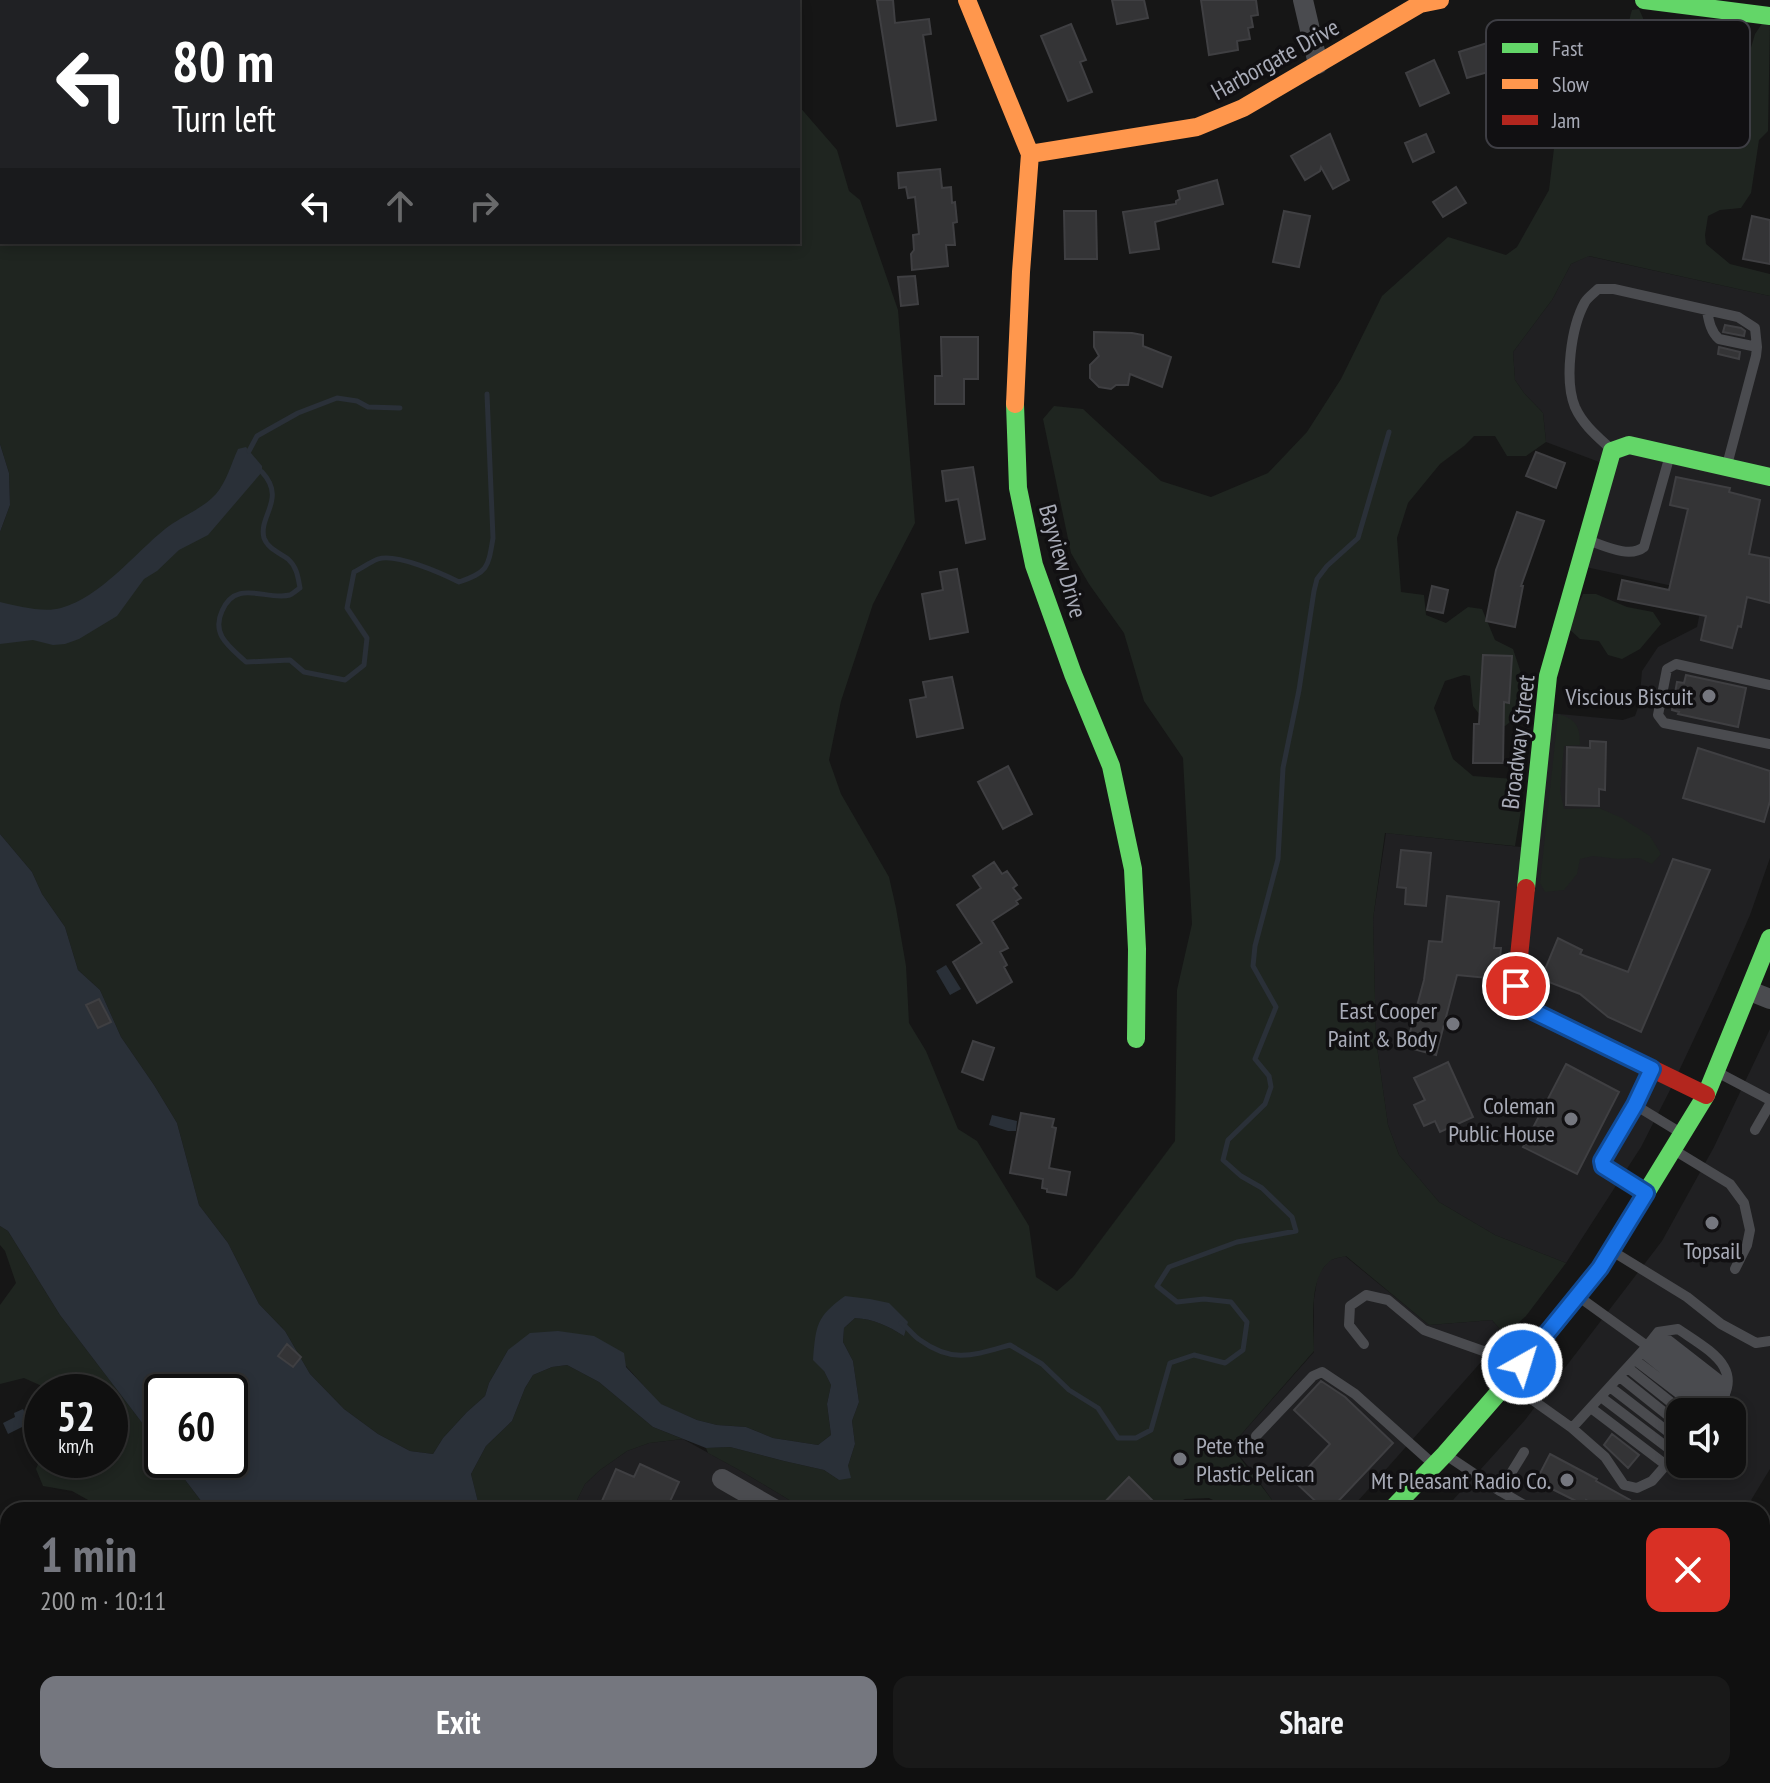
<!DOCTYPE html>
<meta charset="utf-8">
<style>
:root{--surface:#101010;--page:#191919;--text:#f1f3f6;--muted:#9c9d9f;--line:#303030;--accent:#75777f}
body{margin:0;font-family:"PT Sans Narrow",sans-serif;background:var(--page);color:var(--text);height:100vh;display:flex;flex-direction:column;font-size:30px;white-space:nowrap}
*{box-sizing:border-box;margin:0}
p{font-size:26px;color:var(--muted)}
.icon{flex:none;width:44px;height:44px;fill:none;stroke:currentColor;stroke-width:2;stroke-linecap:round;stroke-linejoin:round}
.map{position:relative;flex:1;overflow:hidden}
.drawer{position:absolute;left:0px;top:1502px;width:1770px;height:282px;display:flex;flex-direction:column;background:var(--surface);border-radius:24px 24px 0 0;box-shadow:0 4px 12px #0003,0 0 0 2px var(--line)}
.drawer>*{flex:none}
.guide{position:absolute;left:0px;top:0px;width:800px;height:244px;box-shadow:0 4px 12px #0003,0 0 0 2px var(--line);background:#202124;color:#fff;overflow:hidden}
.tools{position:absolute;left:1666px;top:1398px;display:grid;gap:16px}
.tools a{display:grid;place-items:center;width:80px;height:80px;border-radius:16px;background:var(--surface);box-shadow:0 4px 12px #0003,0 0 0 2px var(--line);font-size:40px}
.speed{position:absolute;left:24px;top:1374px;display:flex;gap:16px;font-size:40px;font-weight:700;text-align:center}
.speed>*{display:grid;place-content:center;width:104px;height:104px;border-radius:50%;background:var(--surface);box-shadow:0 4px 12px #0003,0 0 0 2px var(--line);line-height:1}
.speed small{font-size:20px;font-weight:400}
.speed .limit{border:4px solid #111;border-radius:12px;background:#fff;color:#111}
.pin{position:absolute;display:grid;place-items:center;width:68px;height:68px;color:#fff;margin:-34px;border:4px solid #fff;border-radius:50%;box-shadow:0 2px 8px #0007}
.me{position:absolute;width:88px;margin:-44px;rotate:39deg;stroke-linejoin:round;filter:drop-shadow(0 0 6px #0008)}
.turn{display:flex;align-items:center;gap:28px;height:168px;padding:0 40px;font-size:36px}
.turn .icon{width:104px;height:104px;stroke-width:2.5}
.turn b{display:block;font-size:56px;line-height:68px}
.lanes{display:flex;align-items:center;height:76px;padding:0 40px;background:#0003;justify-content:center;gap:40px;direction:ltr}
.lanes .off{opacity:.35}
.round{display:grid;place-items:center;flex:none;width:84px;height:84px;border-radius:16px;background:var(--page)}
.headline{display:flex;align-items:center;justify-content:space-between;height:136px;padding:0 40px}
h1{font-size:48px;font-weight:700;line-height:60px;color:var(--accent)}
.button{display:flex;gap:16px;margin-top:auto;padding:16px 40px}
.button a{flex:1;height:92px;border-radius:16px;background:var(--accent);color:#fff;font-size:32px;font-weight:700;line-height:92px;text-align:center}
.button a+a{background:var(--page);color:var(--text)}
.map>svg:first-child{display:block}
.built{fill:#202022;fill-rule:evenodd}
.green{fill:#1f2520}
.water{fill:#2a3038}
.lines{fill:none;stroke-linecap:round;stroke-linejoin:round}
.stream{stroke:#2a3038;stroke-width:5}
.building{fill:#343436;stroke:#3f3f42;stroke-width:2}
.lane{stroke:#4a4b4f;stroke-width:10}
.street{stroke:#4a4b4f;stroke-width:20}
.fast{stroke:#63d668;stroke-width:18}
.slow{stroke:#ff974d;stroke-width:18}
.jam{stroke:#b3261e;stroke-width:18}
.route-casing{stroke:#114b97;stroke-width:20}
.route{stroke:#1a73e8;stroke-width:14}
.poi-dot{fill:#75777f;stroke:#111012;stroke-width:3}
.labels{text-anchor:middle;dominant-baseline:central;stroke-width:7;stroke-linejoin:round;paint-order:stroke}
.street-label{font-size:24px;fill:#a8abb7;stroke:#111012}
.poi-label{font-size:24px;fill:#a8abb7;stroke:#111012;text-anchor:end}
.key{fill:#111012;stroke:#3e3e44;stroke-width:2}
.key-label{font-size:22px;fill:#a8abb7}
</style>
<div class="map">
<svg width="1770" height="1783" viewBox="0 0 1770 1783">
<rect width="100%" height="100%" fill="#161616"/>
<path class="built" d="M1588,256l182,40v562l-20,57 -33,75 -47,100 -29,57 -75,116 -71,-28 -56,-33 -40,-47 -11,-30 -12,-85 -3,-121 13,-86 135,14 17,-135 85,8 12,-4 4,-11 3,-34 16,-24 39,-20 6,-30 -3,-5 -128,-28 30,-101 -56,-21 -3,-29 -19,-20 -9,-13 -2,-28 39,-52 19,-36z
M1770,1029v440l-25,41h-301l81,-90 137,-179 52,-94zM1680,1412h52v52h-52z
M1345,1256l84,69 63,-5 13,15 -155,175h-66l-12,-10 -23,-33 -18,-21 83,-94v-53l4,-25 12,-14z
M683,1439l58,32 65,39h-234l13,-26 15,-14 27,-19 22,-8z
M461,1776h92l9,7h-110z
M788,1776h289l7,7h-289z"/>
<path class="green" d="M0,0h74l-3,2h-69v58l-2,3z
M198,0h554v2h-557z
M1639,9l4,9v7l4,3 58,12 14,6 4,11 -9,8 -15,4 -10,13 1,20 9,11 26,-6 23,-25 2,-31 5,-17 8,-12 7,-1 -2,110 -9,9 -8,53 -10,15 -21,2 -12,6 -3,19 1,9 24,20 40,10v22l-181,-40 -18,8 -19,36 -39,52 2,28 9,13 19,20 3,29 -20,14h-19l-12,-20h-21l-10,10 -24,18 -32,39 -11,35 4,54 23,3 2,20 20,8 22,-16 14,2 13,31 18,9 9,27 -3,39 -14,11 -19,-3 -13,-17 -3,-30 -6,-1 -19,6 -11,27 19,51 20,17 41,3 7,31 -6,36 -130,-13 -12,86 3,121 12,85 11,30 40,47 56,33 71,28 -40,53 -21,19 -13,-15 -63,5 -83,-69c-7,2 -14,2 -18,7 -20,17 -14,64 -14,88l-83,95 41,54 12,10h-51l-24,-12 -24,1 -21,11h-358l-65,-39 -33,-18 -2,-5 24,-1 54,14 40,9 15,10 9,-14 7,-22 -3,-23 7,-19 -6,-41 -10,-19 1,-14 11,-10c19,1 33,8 49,18l-59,-40 -21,75 7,14 -4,19 4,31 -13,10 -45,-7 -27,-11 -29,-2 -20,-5 -37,-16 -34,-38 -118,-16 -19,33 -4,13 -18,16 -24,26 -10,16 -23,-3 -32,-17 -34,-25 -34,-35 -25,-43 -26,-27 -31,-61 -29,-38 -22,-82 -23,-38 -33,-48 -21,-47 -22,-20 -13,-43 -23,-33 -10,-22 -32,-38v-302l10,-27 -1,-32 -9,-29v-296l2,-3v97h796v-137l39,45 12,41 11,9 38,110 17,213 -42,81 -32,97 -12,59 12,34 48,83 7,31 10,58 3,57 17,28 32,78 19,12 52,85 7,51 21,14 16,-14 102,-136 2,-151 15,-66 -9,-166 -39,-57 -20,-68 -35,-49 -18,-31 -28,-134 11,-13 29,3 78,72 50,16 57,-24 39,-41 34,-53 41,-83 66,-59 58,18 11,-8 32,-57 9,-75 -1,-13c19,-10 40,-13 60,-21l2,-12 12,1 3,9 40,2 4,-31c-28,-4 -59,-1 -46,-40z
M1583,594h13l31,13 26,5 8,12 -21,25 -18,10 -14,-4 -9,-14 -19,-2 -12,-11z
M1558,714c18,5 22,12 22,31l-16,1 -4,44 4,19 35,-1 23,10 28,18 11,18 -9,10 -13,-6 -21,1 -25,-3 -13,3 -3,15 -13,16 -19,2 -5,-9z
M0,1226l8,5 52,84 102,134v11h8l38,50h-102l-34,-19 -29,-5 -7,-17 6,-14v5h68v-68h-55l-31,-14 -24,6v-79l16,-22 -11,-32 -5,-6z
M567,1365l32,17 54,45 30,12 -34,4 -22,8 -27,19 -15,14 -13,26h-86l-8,-8 -7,-28 15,-28 26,-25 13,-33 8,-13 19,-8z
M8,1624v152h251l-6,7h-253v-153z
M299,1776h162l-9,7h-160z"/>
<path class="water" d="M74,0h124l-3,2h-124z
M0,444l9,29 1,32 -10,27z
M246,447l16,19v6l-54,63 -29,15 -22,21 -13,8 -27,37 -38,23 -14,5 -12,1 -20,-5 -33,4v-42c17,4 44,11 61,6 40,-11 73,-54 104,-79 15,-12 39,-21 51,-35 11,-13 15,-30 22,-45z
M0,834l32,38 10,22 23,33 13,43 22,20 21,47 33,48 23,38 22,82 29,38 31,61 26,27 25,43 34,35 34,25 32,17 23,3 10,-16 24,-26 18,-16 4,-13 19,-33 22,-17 28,-2 36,5 30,17 2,14 35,37 36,16 20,5 29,2 27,11 45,7 13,-10 -4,-31 4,-19 -7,-14 -11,-11c3,-35 3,-43 32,-64l25,3 19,4 19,19 -4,14c-16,-10 -30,-17 -49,-18l-11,10 -1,14 10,19 6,41 -7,19 3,23 -7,22 3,12 -12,2 -15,-10 -40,-9 -54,-14 -24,1 -53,-21 -54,-45 -32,-17 -15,2 -19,8 -8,13 -13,33 -26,25 -15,28 7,28 8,8h-278l-38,-50h60v-68h-68v57l-102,-134 -52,-84 -8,-5z
M946,965l15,24 -11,6 -14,-24z
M992,1115l25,6 -1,10h-8l-19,-6z
M23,1409l7,14 -22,11 -5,-11 12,-6 -1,-4z
M553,1776h209l9,7h-209z"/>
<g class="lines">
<path class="stream" d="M249,451l8,-15 41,-23 39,-15 20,3 11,6 32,1
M262,472c25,27 -4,44 2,66 4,11 16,15 24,21 9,8 10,18 12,29 -2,1 -9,7 -10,7 -24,6 -54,-17 -68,16 -11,24 8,36 24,51l44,-2 14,12 41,8 19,-15 3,-27 -20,-30 7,-36c8,-4 16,-10 24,-13 18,-6 63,14 81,23 29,-10 29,-14 34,-44l-6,-144
M901,1323c8,5 11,12 19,17 33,24 54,15 90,5l32,19 27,26 29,18 20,30h18l15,-8 19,-67 24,-8 31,8 18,-13 4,-28 -16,-20 -27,-3 -27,3 -20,-16 12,-19 68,-25 59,-11 -4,-14 -30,-29 -21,-12 -18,-16 5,-20 37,-36 6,-17 -2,-11 -14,-17 21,-52 -23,-41 2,-20 23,-87 5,-91 16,-78 15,-99 3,-12 10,-13 31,-28 31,-106
M351,1783l3,-7"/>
</g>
<path class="building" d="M877,0h16l2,23 34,-4 2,15 -8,1 13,85 -39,6z
M1112,0h32l4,18 -31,6z
M1201,0h55l2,15 -7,1 2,11 -5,1 2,11 -13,2 1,9 -29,5z
M1071,24l15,36 -6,2 12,30 -24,9 -27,-65z
M1487,43l8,27 -28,8 -8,-26z
M1434,60l15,33 -29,13 -14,-33z
M1330,134l19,46 -16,9 -12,-22 -1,4 -15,9 -14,-24z
M1426,134l8,18 -21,10 -8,-19z
M940,169l2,19 9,-1 1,16 3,-1 2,20 -4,1 2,22h-9l2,21 -36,4 -1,-16 3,-4 -1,-15 6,-1 -4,-37 -7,1 -2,-11 -7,1 -1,-15z
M1217,180l6,24 -68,18 4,27 -29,4 -7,-41 53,-8v-3l4,-2 -2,-8z
M1456,187l10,16 -23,14 -10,-15z
M1064,211h32l1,48h-32z
M1284,211l26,5 -11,51 -26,-5z
M1752,216l18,4v44l-27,-5z
M915,276l3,28 -17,2 -3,-29z
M1725,325l16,3 4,3 -1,5 -21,-4z
M1094,332l38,1 11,2v11l28,11 -9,30 -32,-13 -2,11h-12l-5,4 -12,-2 -9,-9v-13l9,-9 -5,-9z
M941,337h37v42h-14v25h-29v-28h7z
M1719,347l21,5 -1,7 -21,-5z
M1536,452l29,11 -9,25 -30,-12z
M973,467l12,72 -19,4 -8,-44 -12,2 -4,-30z
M1676,477l54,11 -1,4 31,8 -11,54 21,4v45l-23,-6 -6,30 -3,-1 -6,22 -31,-8 5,-24 -88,-17 4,-19 47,10 19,-81 -18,-4z
M1517,512l27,9 -23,65h2l-8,41 -29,-6 10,-51z
M957,569l11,63 -38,7 -8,-45 21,-4 -3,-18z
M1432,586l16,4 -5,23 -16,-3z
M1483,655l29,1 -3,47 -5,-1 -1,61h-30l1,-39h5z
M1686,675l60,13 -8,39 -60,-13 1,-2 -7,-2 5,-28 7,1z
M952,677l11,51 -46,9 -7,-37 16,-3 -3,-15z
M1590,741l16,1 -1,48 -6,-1v17l-33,-1 1,-58 23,1z
M1698,748l72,23v30l-6,21 -81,-24z
M1008,766l24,48 -29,15 -25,-47z
M1401,850l30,3 -5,53 -21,-2 1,-16 -9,-1z
M1673,859l37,11 -69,162 -33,-15 -28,-23 -39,-15 17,-41 24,12 -2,4 48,18z
M994,862l8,12 5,-3 10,14 -4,3 8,10 -5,3 2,3 -26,17 16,27 -8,4 7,13 -3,2 8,15 -35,21 -24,-41 29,-19 -25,-38 24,-17 -8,-12z
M1447,896l52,6 -5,46h7l-3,31 -41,-4 -21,80 -30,-8 18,-67 5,-39 13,1z
M99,999l12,23 -13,6 -12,-23z
M973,1041l21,7 -11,32 -21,-8z
M1448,1062l25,55 -33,15 -5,-11 -11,5 -10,-21 11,-5 -11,-22z
M1566,1064l53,28 -42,82 -54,-27z
M1021,1113l33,6 -2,8 4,1 -7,40 21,4 -4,23 -19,-3v-3l-5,-1 1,-9 -33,-6z
M287,1344l14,13 -8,10 -15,-11z
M1321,1381l24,16 48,46 -63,67h-5l-30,-28 35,-38 -36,-34z
M1612,1434l27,21 -11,13 -24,-23z
M1550,1454l47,25 -1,2 34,19 -5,10h-22l-17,-10 -2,5 -48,-24z
M640,1464l39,18 -13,28h-68l18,-41 18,8z
M1129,1477l33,33h-65z"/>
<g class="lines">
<path class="lane" d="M1707,311c2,11 4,21 12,28l38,8
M1612,450c-14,-13 -29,-25 -37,-43 -11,-27 -4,-80 10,-105 3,-5 9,-9 13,-13h16l124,28 17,11 2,19 -1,9 -29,109
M1587,540c16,5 42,19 57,7l26,-92
M1770,685l-94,-21 -9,5 -9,46 6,8 106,21
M1651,1071l-16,34 46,28
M1717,1072l53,28
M1635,1105l-33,56 1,5 41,26
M1755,1130l15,-26
M1674,1150l56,34 14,19 6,27 -3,15 -12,24
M1612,1251l75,46 34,27 35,19 14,-2
M1658,1332l68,53
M1652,1340l73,55
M1364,1344l-15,-19 1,-19 16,-11 22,5 36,30 93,33
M1642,1352l73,58
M1635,1360l68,52
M1628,1368l55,44
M1620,1377l60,48
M1510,1384l62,44 75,-82 -68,-49
M1610,1387l70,54
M1601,1397l75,57
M1591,1408l75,57
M1713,1412c37,-42 -3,-61 -35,-83l-20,3 -11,14 74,57
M1572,1428l33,29 19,28 13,3 15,-7 28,-32
M1256,1436l57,-60 9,-4 33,22 78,70
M1446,1455l54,36 24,-39
M1500,1491l33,19
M937,1776l6,7
M1005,1776l7,7"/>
<path class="street" d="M1303,0l15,64
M1750,991l20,8
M722,1479l54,31
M1762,1772h8
M274,1783l7,-7"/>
<path class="fast" d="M1644,0l126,16
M1015,404l3,84 16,77 39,109 38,92 22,103 4,80 -1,90
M1526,888l22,-212 64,-225 17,-6 141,32
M1391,1510l54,-56 68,-78 87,-108 106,-173 64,-157"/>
<path class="slow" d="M967,0l63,154 -9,118 -6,132
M1030,154l167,-27 46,-19 177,-104 20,-4
M1132,1783l7,-7"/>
<path class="jam" d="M1526,888l-10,98 17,25 173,84"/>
</g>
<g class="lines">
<g class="route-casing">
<path id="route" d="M1516,986l17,25 119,58 -17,36 -33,56 1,5 43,27 -46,75 -78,96"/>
</g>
<use href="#route" class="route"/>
</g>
<g class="poi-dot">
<circle cx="1709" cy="696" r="8"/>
<circle cx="1453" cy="1024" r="8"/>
<circle cx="1571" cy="1119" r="8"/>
<circle cx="1712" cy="1223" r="8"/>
<circle cx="1180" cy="1459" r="8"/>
<circle cx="1567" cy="1480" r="8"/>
</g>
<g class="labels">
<g class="street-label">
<text transform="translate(1275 59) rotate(-29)">Harborgate Drive</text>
<text transform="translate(1063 561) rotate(74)">Bayview Drive</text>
<text transform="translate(1518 742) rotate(-83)">Broadway Street</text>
</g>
<g class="poi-label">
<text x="1693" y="696">Viscious Biscuit</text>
<text x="1437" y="1010">East Cooper<tspan x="1437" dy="28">Paint &amp; Body</tspan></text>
<text x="1555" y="1105">Coleman<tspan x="1555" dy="28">Public House</tspan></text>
<text x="1712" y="1250" text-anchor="middle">Topsail</text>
<text x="1196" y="1445" text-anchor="start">Pete the<tspan x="1196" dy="28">Plastic Pelican</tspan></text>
<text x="1551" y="1480">Mt Pleasant Radio Co.</text>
</g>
</g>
<rect x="1486" y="20" width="264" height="128" rx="12" class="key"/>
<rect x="1502" y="43" width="36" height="10" fill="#63d668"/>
<rect x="1502" y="79" width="36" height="10" fill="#ff974d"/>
<rect x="1502" y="115" width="36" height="10" fill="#b3261e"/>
<g class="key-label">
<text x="1552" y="56">Fast</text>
<text x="1552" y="92">Slow</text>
<text x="1552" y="128">Jam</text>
</g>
</svg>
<div class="tools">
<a><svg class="icon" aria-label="sound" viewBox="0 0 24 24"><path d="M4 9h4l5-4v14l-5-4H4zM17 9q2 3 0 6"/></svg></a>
</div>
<div class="speed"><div>52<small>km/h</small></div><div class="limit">60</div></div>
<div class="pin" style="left:1516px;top:986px;background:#d93025"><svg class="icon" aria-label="arrive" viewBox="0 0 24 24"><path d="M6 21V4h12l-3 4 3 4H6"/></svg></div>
<svg class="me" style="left:1522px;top:1364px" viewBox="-20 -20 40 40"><circle r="17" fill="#1a73e8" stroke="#fff" stroke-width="3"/><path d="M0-11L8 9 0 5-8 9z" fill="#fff"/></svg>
<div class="guide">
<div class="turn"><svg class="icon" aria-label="left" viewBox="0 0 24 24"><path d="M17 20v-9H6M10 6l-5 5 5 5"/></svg><div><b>80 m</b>Turn left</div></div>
<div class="lanes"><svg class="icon" aria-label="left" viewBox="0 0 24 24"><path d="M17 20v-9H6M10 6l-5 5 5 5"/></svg><svg class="icon off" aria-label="ahead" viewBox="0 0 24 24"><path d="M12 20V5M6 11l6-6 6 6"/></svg><svg class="icon off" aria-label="right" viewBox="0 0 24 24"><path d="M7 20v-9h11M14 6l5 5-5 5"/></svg></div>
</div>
<section class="drawer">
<div class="headline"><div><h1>1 min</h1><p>200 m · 10:11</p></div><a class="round" style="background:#d93025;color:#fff"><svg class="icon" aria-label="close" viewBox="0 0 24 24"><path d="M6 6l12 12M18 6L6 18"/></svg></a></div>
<div class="button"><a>Exit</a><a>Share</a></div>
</section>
</div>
